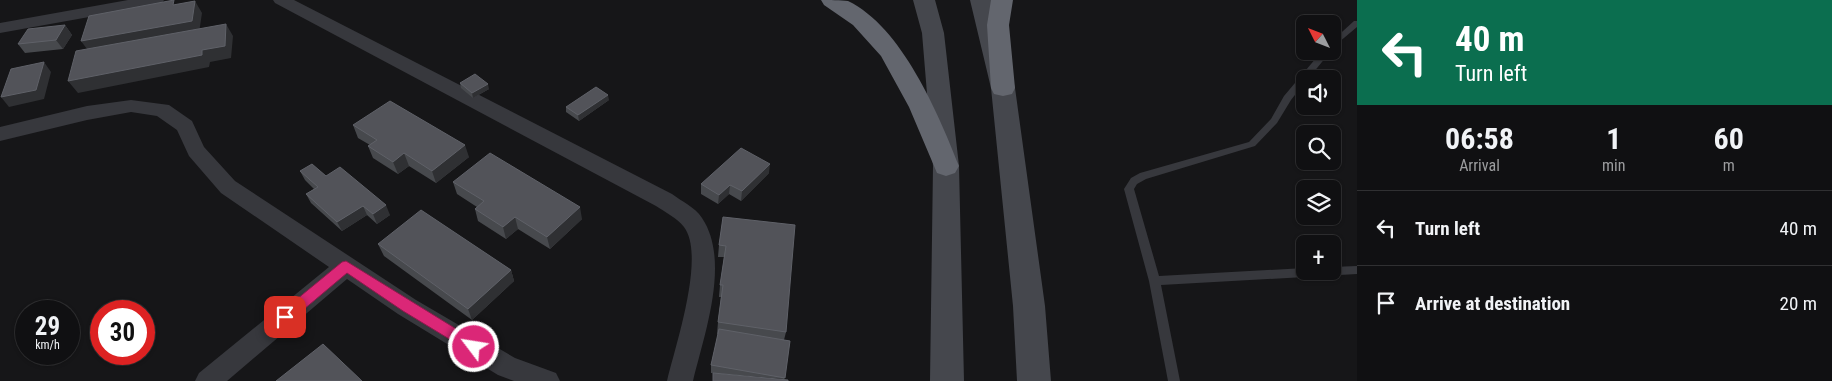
<!DOCTYPE html>
<style>
:root{--surface:#101012;--page:#19191b;--text:#f1f3f6;--muted:#9c9d9f;--line:#303032}
body{margin:0;font-family:"Roboto Condensed",sans-serif;background:var(--page);color:var(--text);height:100vh;display:flex;flex-direction:column;font-size:19px;white-space:nowrap}
*{box-sizing:border-box;margin:0}
p{font-size:16px;color:var(--muted)}
.icon{flex:none;width:28px;height:28px;fill:none;stroke:currentColor;stroke-width:2;stroke-linecap:round;stroke-linejoin:round}
.map{position:relative;flex:1;overflow:hidden}
.sheet{display:flex;flex-direction:column;background:var(--surface);width:475px}
.sheet>*{flex:none}
.hud{background:#0b6e4f;color:#fff;overflow:hidden}
.needle{width:32px;rotate:312deg}
.tools{position:absolute;left:1296px;top:15px;display:grid;gap:10px}
.tools a{display:grid;place-items:center;width:45px;height:45px;border-radius:8px;background:var(--surface);box-shadow:0 1px 4px #0004,0 0 0 1px var(--line);font-size:25px}
.speed{position:absolute;left:15px;top:300px;display:flex;gap:10px;font-size:25px;font-weight:700;text-align:center}
.speed>*{display:grid;place-content:center;width:65px;height:65px;border-radius:50%;background:var(--surface);box-shadow:0 1px 4px #0004,0 0 0 1px var(--line);line-height:1}
.speed small{font-size:12px;font-weight:400}
.speed .limit{border:8px solid #d22;background:#fff;color:#111}
.pin{position:absolute;display:grid;place-items:center;width:42px;height:42px;color:#fff;margin:-21px;border-radius:10px;box-shadow:0 2px 8px #0006}
.me{position:absolute;width:55px;margin:-28px;rotate:301deg;stroke-linejoin:round;filter:drop-shadow(0 0 4px #0008)}
.turn{display:flex;align-items:center;gap:18px;height:105px;padding:0 15px;font-size:22px}
.turn .icon{width:65px;height:65px;stroke-width:2.5}
.turn b{display:block;font-size:35px;line-height:42px}
.eta{display:flex;justify-content:space-evenly;align-items:center;height:85px;text-align:center}
.eta b{font-size:30px;font-weight:700;line-height:35px}
ul{padding:0;list-style:none}
li{display:flex;align-items:center;gap:15px;height:75px;padding:0 15px;border-top:1px solid var(--line)}
li div{flex:1}
li b{display:block;font-size:19px}
li em{font-style:normal}
main{display:flex;flex:1;min-height:0}
.map>svg:first-child{display:block}
.lines{fill:none;stroke-linecap:round;stroke-linejoin:round}
.lane{fill:#37383d;fill-rule:evenodd}
.street{fill:#37383d;fill-rule:evenodd}
.secondary{fill:#45474d;fill-rule:evenodd}
.highway{fill:#63666e;fill-rule:evenodd}
.wall{fill:#47494d}
.shaded-wall{fill:#2f3033}
.building{fill:#525359;stroke:#5f6168}
.route{fill:#db2777;stroke:#8e194d}
</style>
<main>
<div class="map">
<svg width="1357" height="381" viewBox="0 0 1357 381">
<rect width="100%" height="100%" fill="#161618"/>
<g class="lines">
<path class="lane" d="M1354,21h3v6l-25,21v-7z
M1322,51h9l-23,28h-3v3l-14,18 -14,23 -22,23 -109,33 -9,5 -3,5 25,87 146,-8v3h27v-4l25,-1v8l-196,11 19,96h-12l-19,-100 -25,-92 7,-11 9,-5 109,-31 22,-23 13,-23z"/>
<path class="street" d="M128,0h36l-2,3 -6,2 -156,28v-10z
M273,0h21l378,194c9,7 23,13 30,24 29,43 2,117 -9,163h-26c8,-34 39,-125 17,-154 -7,-9 -19,-15 -28,-21l-381,-203z
M131,100l38,5 23,16 12,26 31,34 181,119 99,58 41,15 4,8h-46l-16,-6 -100,-61 -51,-35 -120,102h-32l4,-8 130,-106 -108,-74 -32,-37 -12,-26 -20,-14 -26,-4 -44,8 -87,21v-14l87,-21z"/>
<path class="secondary" d="M913,0h22l9,33 15,133 5,215h-34l3,-215 -11,-133z
M970,0h22l23,88 30,218 6,75h-34l-4,-75 -22,-218z"/>
<path class="highway" d="M821,0c8,0 20,0 27,1 54,26 90,112 111,165l-4,7 -9,3 -9,-3 -28,-66 -28,-51 -28,-31 -29,-20z
M991,0h22l-4,25 6,63 -3,6 -9,2 -9,-2 -3,-6 -4,-63z"/>
</g>
<path class="wall" d="M65,25l7,10 -9,14 -38,4 -7,-9z
M460,83l29,6 -16,9 -12,-10z
M609,100l-30,21 -13,-9v-5z
M353,125l116,32 -33,26 -27,-17 -11,8 -25,-16 -5,-12 2,-1 -12,-7z
M300,171l26,5 64,39 -13,9 -10,-9 -25,16 -31,-28 -5,-9 8,-5 -9,-9z
M769,173l-28,28 -12,-7 -11,10 -17,-10v-10z
M453,182l129,37 -32,30 -32,-20 -12,10 -28,-18 -3,-12 2,-2 -20,-13z
M723,217l63,115 -2,8 6,1 -6,38 -73,-6v-8l7,-31h-1l1,-12 3,-25h-2l1,-12 4,-28h-6l1,-12z
M378,244l133,26 3,11 -42,39 -88,-64z"/>
<path class="shaded-wall" d="M195,1l7,12 -3,20 -109,20 -9,-12z
M226,24l7,12 -2,22 -21,4 -1,5 -131,26 -10,-12 134,-31z
M65,25l7,10 -9,14 -7,-9z
M44,62l7,10 -7,27 -35,8 -8,-10z
M488,84l1,5 -16,9 -1,-5z
M608,95l1,5 -30,21 -1,-6z
M465,145l4,12 -33,26 -4,-12z
M404,153l5,13 -11,8 -5,-12z
M770,164l-1,9 -28,28 1,-10z
M730,185l-1,9 -11,10 1,-9z
M386,205l4,10 -13,9 -4,-10z
M363,206l4,9 -25,16 -5,-9z
M580,207l2,12 -32,30 -3,-12z
M515,217l3,12 -12,10 -3,-12z
M511,270l3,11 -42,39 -4,-11z"/>
<path class="building" d="M174,0l-1,5 22,-4 -3,20 -111,20 8,-25z
M226,24l-1,22 -23,4v5l-134,26 8,-30z
M65,25l-9,15 -38,4 10,-15z
M44,62l-8,28 -35,7 10,-28z
M475,74l13,10 -16,9 -12,-10z
M596,87l12,8 -30,20 -12,-8z
M390,101l75,44 -33,26 -28,-18 -11,9 -25,-16 9,-6 -24,-15z
M741,148l29,16 -28,27 -12,-6 -11,10 -18,-11z
M490,153l90,54 -33,30 -32,-20 -12,10 -28,-18 9,-8 -31,-19z
M312,164l14,12 14,-9 46,38 -13,9 -10,-8 -26,16 -31,-28 12,-7 -18,-16z
M421,210l90,60 -43,39 -90,-65z
M723,217l72,8 -9,107 -68,-10 5,-37h-3l6,-39 -7,-1z
M719,329l71,12 -5,37 -74,-13z
M323,344l39,37h-86z
M713,373l75,7v1h-75z"/>
<path class="route" d="M346,261l133,82 1,4 -1,4 -5,2 -5,-2 -66,-40 -56,-38 -57,48 -5,2 -5,-2 -1,-4 1,-4 62,-51z"/>
</svg>
<div class="tools">
<a><svg class="needle" viewBox="-14 -14 28 28"><path d="M0-13l5 13h-10z" fill="#e53935"/><path d="M0 13l5-13h-10z" fill="#9c9d9f"/></svg></a>
<a><svg class="icon" aria-label="sound" viewBox="0 0 24 24"><path d="M4 9h4l5-4v14l-5-4H4zM17 9q2 3 0 6"/></svg></a>
<a><svg class="icon" aria-label="search" viewBox="0 0 24 24"><circle cx="10" cy="10" r="6"/><path d="M15 15l6 6"/></svg></a>
<a><svg class="icon" aria-label="layers" viewBox="0 0 24 24"><path d="M12 4l9 5-9 5-9-5zM3 14l9 5 9-5"/></svg></a>
<a>+</a>
</div>
<div class="speed"><div>29<small>km/h</small></div><div class="limit">30</div></div>
<div class="pin" style="left:285px;top:317px;background:#d93025"><svg class="icon" aria-label="arrive" viewBox="0 0 24 24"><path d="M6 21V4h12l-3 4 3 4H6"/></svg></div>
<svg class="me" style="left:474px;top:347px" viewBox="-20 -20 40 40"><circle r="17" fill="#db2777" stroke="#fff" stroke-width="3"/><path d="M0-11L8 9 0 5-8 9z" fill="#fff"/></svg>
</div>
<section class="sheet">
<div class="hud">
<div class="turn"><svg class="icon" aria-label="left" viewBox="0 0 24 24"><path d="M17 20v-9H6M10 6l-5 5 5 5"/></svg><div><b>40 m</b>Turn left</div></div>
</div>
<div class="eta">
<div><b>06:58</b><p>Arrival</p></div>
<div><b>1</b><p>min</p></div>
<div><b>60</b><p>m</p></div>
</div>
<ul>
<li><svg class="icon" aria-label="left" viewBox="0 0 24 24"><path d="M17 20v-9H6M10 6l-5 5 5 5"/></svg><div><b>Turn left</b></div><em>40 m</em></li>
<li><svg class="icon" aria-label="arrive" viewBox="0 0 24 24"><path d="M6 21V4h12l-3 4 3 4H6"/></svg><div><b>Arrive at destination</b></div><em>20 m</em></li>
</ul>
</section>
</main>
